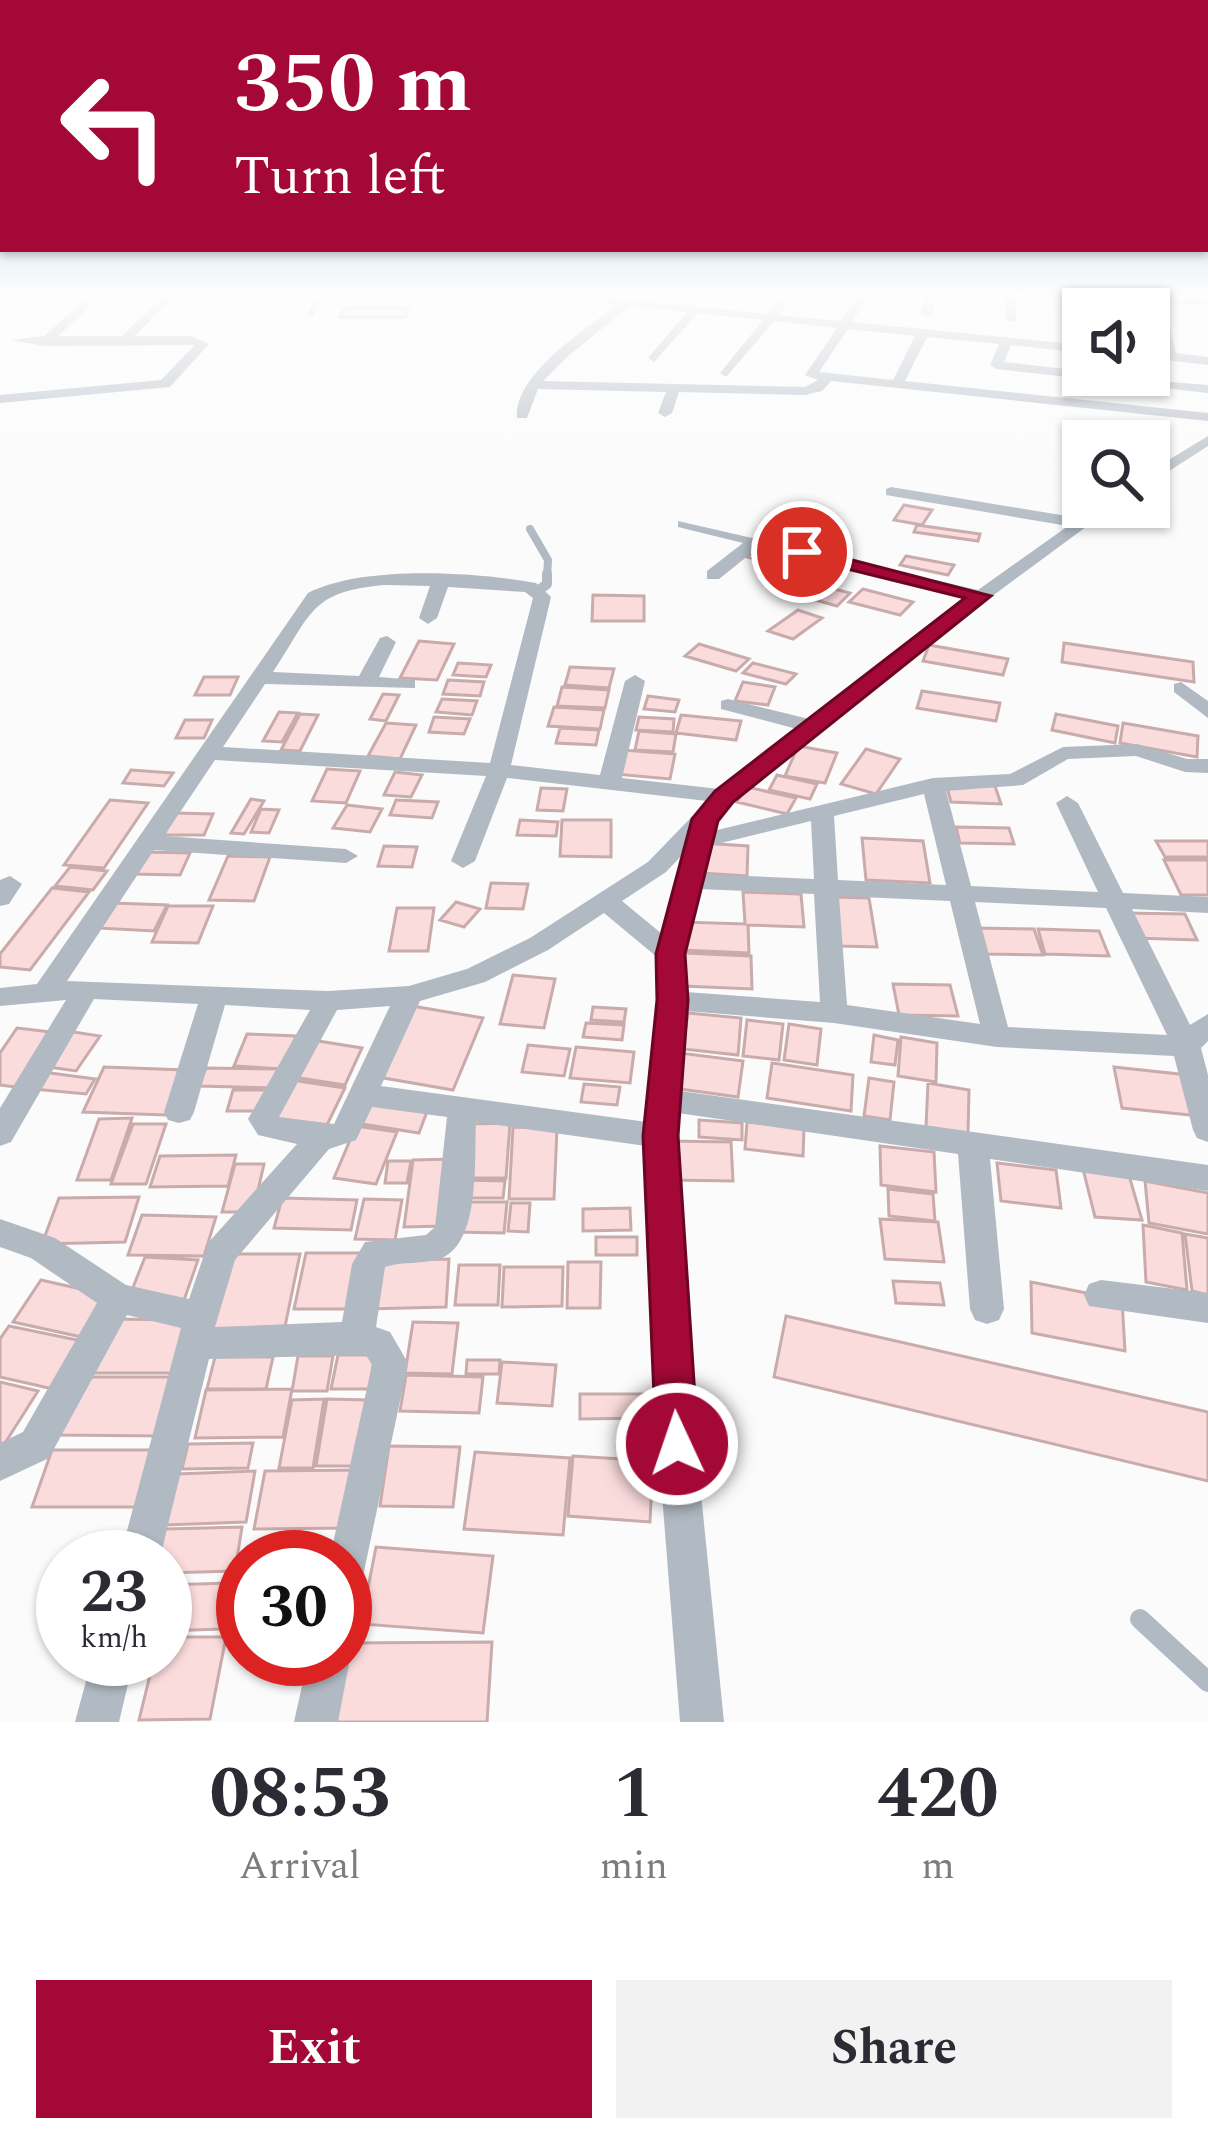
<!DOCTYPE html>
<style>
:root{--surface:#fff;--page:#f2f2f3;--text:#2b2b33;--muted:#7c7c81;--accent:#a40836}
body{margin:0;font-family:Spectral,serif;background:var(--page);color:var(--text);height:100vh;display:flex;flex-direction:column;font-size:45px;white-space:nowrap}
*{box-sizing:border-box;margin:0}
p{font-size:39px;color:var(--muted)}
.icon{flex:none;width:66px;height:66px;fill:none;stroke:currentColor;stroke-width:2;stroke-linecap:round;stroke-linejoin:round}
.map{position:relative;height:1722px;overflow:hidden}
.details{display:flex;flex-direction:column;background:var(--surface);flex:1}
.details>*{flex:none}
.guide{position:absolute;left:0px;top:0px;width:1209px;height:252px;box-shadow:0 3px 9px #0004;background:#a40836;color:#fff;overflow:hidden}
.tools{position:absolute;left:1062px;top:288px;display:grid;gap:24px}
.tools a{display:grid;place-items:center;width:108px;height:108px;border-radius:0px;background:var(--surface);box-shadow:0 3px 9px #0004;font-size:60px}
.speed{position:absolute;left:36px;top:1530px;display:flex;gap:24px;font-size:60px;font-weight:700;text-align:center}
.speed>*{display:grid;place-content:center;width:156px;height:156px;border-radius:50%;background:var(--surface);box-shadow:0 3px 9px #0004;line-height:1}
.speed small{font-size:30px;font-weight:400}
.speed .limit{border:18px solid #d22;background:#fff;color:#111}
.pin{position:absolute;display:grid;place-items:center;width:102px;height:102px;color:#fff;margin:-51px;border:6px solid #fff;border-radius:50%;box-shadow:0 3px 12px #0007}
.me{position:absolute;width:132px;margin:-66px;rotate:357deg;stroke-linejoin:round;filter:drop-shadow(0 0 9px #0008)}
.turn{display:flex;align-items:center;gap:42px;height:252px;padding:0 36px;font-size:54px}
.turn .icon{width:156px;height:156px;stroke-width:2.5}
.turn b{display:block;font-size:84px;line-height:102px}
.eta{display:flex;justify-content:space-evenly;align-items:center;height:204px;text-align:center}
.eta b{font-size:72px;font-weight:700;line-height:84px}
.cta{display:flex;gap:24px;margin-top:auto;padding:24px 36px}
.cta a{flex:1;height:138px;border-radius:0px;background:var(--accent);color:#fff;font-size:48px;font-weight:700;line-height:138px;text-align:center}
.cta a+a{background:var(--page);color:var(--text)}
.map>svg:first-child{display:block}
.building{fill:#fbdcdd;stroke:#c9abac;stroke-width:3}
.lines{fill:none;stroke-linecap:round;stroke-linejoin:round}
.service-far3{stroke:#b1b9c2;stroke-width:6}
.service-far2{stroke:#b1b9c2;stroke-width:8}
.service-far1{stroke:#b1b9c2;stroke-width:10}
.service{stroke:#b1b9c2;stroke-width:20}
.minor{fill:#b1b9c2;fill-rule:evenodd}
.route{fill:#a40836;stroke:#6b0523;stroke-width:3}
</style>
<div class="map">
<svg width="1208" height="1722" viewBox="0 0 1208 1722">
<rect width="100%" height="100%" fill="#fbfbfb"/>
<path class="building" d="M345,308h65l-5,9h-65z
M904,505l28,5 -10,15 -28,-5z
M917,525l63,9 -2,7 -64,-9z
M758,548l36,8 -10,10 -37,-9z
M906,556l48,9 -6,10 -48,-10z
M806,559l39,9 -10,10 -40,-9z
M819,585l31,8 -13,13 -32,-9z
M863,589l50,13 -13,13 -51,-13z
M593,595l51,1v25h-52z
M798,610l24,8 -29,21 -25,-8z
M419,641l35,3 -17,36 -37,-2z
M1064,643l129,19 1,20 -132,-20z
M699,644l50,15 -13,12 -51,-15z
M929,645l79,14 -5,16 -80,-14z
M458,663l33,2 -5,12 -33,-2z
M753,663l43,11 -10,10 -43,-11z
M570,667l44,2 -5,19 -44,-3z
M204,677h34l-8,18h-35z
M448,680l36,2 -4,14 -37,-2z
M743,682l32,5 -7,18 -33,-4z
M562,687l47,3 -4,18 -48,-2z
M922,691l78,12 -4,18 -79,-13z
M383,694l16,1 -13,26 -16,-2z
M648,696l31,4 -4,12 -31,-3z
M442,699l35,2 -5,14 -36,-3z
M554,707l50,3 -4,19 -52,-3z
M279,712l19,1 -16,29 -19,-1z
M300,714l18,1 -18,36 -19,-1z
M1056,714l62,12 -3,17 -63,-13z
M681,715l60,6 -5,19 -60,-7z
M434,717l36,2 -6,15 -35,-2z
M639,717l35,2 -1,13 -37,-2z
M185,720h27l-8,18h-28z
M386,723l30,2 -16,34 -32,-3z
M1123,723l75,13 -1,21 -77,-14z
M560,728l39,2 -3,15 -40,-2z
M639,731l37,3 -3,18 -38,-2z
M798,746l39,7 -12,30 -40,-7z
M866,749l34,10 -24,35 -35,-10z
M622,750l53,4 -5,25 -55,-5z
M327,769l33,2 -14,32 -34,-2z
M131,770l42,3 -9,13 -41,-3z
M395,772l27,3 -11,22 -27,-2z
M777,775l40,9 -7,15 -41,-9z
M946,784l49,2 6,18 -50,-2z
M747,787l49,11 -9,16 -50,-12z
M541,788l26,1 -4,22 -26,-1z
M251,799l13,2 -20,33 -13,-1z
M110,800l38,3 -44,65 -40,-3z
M396,800l42,2 -6,16 -42,-3z
M347,805l35,4 -12,23 -37,-4z
M261,809l18,1 -10,23 -18,-1z
M174,813l39,1 -9,21h-40z
M520,820l38,2 -2,14 -39,-1z
M562,820h49v37l-51,-1z
M956,827l53,1 5,16 -54,-1z
M862,838l61,3 7,42 -64,-3z
M1156,841h52v16h-43z
M702,843l46,3 -1,30 -47,-3z
M384,846l33,1 -5,20 -34,-1z
M144,852l46,1 -10,22 -47,-1z
M228,856l42,1 -16,44 -45,-1z
M1164,860h44v35h-27z
M70,867l37,4 -14,19 -38,-4z
M491,883l37,1 -5,25 -37,-1z
M52,888l37,4 -59,78 -30,-3v-13z
M743,892l58,2 3,33 -56,-2 1,28 -67,-3v-28l63,2z
M833,897l36,1 8,49 -37,-1z
M456,902l24,7 -16,18 -24,-7z
M112,903l55,2 -13,26 -57,-3z
M168,906h45l-15,37 -46,-1z
M397,908h37l-6,43h-39z
M1123,913l62,1 12,26 -64,-2z
M976,928l58,1 9,26 -59,-1z
M1038,929l61,2 10,25 -64,-2z
M684,953l67,3 1,33 -69,-3z
M513,975l42,4 -11,49 -44,-4z
M893,984l57,1 8,31 -59,-1z
M412,1006l71,12 -30,72 -75,-13z
M593,1007l33,2 -2,13 -33,-2z
M688,1013l53,5 -3,37 -55,-6z
M747,1020l36,4 -4,36 -36,-4z
M586,1023l38,2 -2,15 -39,-3z
M789,1024l32,5 -4,36 -33,-5z
M17,1028l42,5 -36,55 -23,-3v-32z
M67,1031l33,5 -24,35 -34,-5z
M247,1034l49,2 -12,33 -50,-3z
M874,1035l24,5 -3,25 -24,-3z
M901,1037l36,6 -1,39 -38,-6z
M312,1040l50,8 -17,37 -52,-8z
M528,1045l42,4 -6,27 -42,-4z
M576,1047l58,5 -4,31 -60,-5z
M680,1053l63,8 -5,36 -65,-9z
M772,1063l81,12 -2,36 -84,-13z
M104,1067l81,3 -19,45 -83,-3z
M1114,1067l74,8 12,41 -78,-8z
M206,1068l74,1 -6,19 -75,-2z
M43,1072l52,7 -9,15 -53,-5z
M869,1078l25,4 -4,38 -26,-4z
M291,1080l54,8 -21,43 -55,-9z
M928,1083l41,7 -1,43 -42,-6z
M584,1084l36,3 -3,18 -36,-3z
M233,1090h33l-5,21h-34z
M373,1101l55,8 -9,24 -57,-9z
M132,1118l-21,62h-34l22,-61z
M699,1120l43,3v17l-43,-3z
M747,1122l57,6 -1,28 -58,-7z
M510,1123l-4,55h-44l6,-54z
M133,1124h33l-20,60h-35z
M356,1126l41,6 -21,52 -42,-6z
M513,1127l44,1 -3,71h-45z
M668,1141l63,1 2,39 -64,-1z
M880,1146l54,6 2,40 -55,-7z
M236,1155l-8,31 -78,1 10,-31z
M453,1159l-8,67 -41,1 9,-67z
M388,1161h23l-4,22h-22z
M997,1163l59,7 5,38 -60,-7z
M235,1164h29l-11,48h-31z
M1083,1169l45,3 14,48 -47,-3z
M462,1180l43,1 -2,17h-44z
M1145,1181l63,12v41l-59,-11z
M888,1189l45,5 2,27 -46,-5z
M139,1197l-14,45 -83,2 17,-46z
M282,1198l75,2 -6,30 -77,-2z
M364,1199l38,1 -7,40 -40,-1z
M458,1202h49l-3,31 -50,-1z
M511,1203h19l-2,29 -20,-1z
M630,1208l1,22 -48,1v-22z
M142,1215l74,2 -12,39 -76,-1z
M880,1219l58,3 6,40 -59,-3z
M1143,1225l39,8 5,57 -41,-8z
M1185,1234l23,4v57l-16,-4z
M596,1237h41v18h-41z
M306,1253h61l-10,56h-63z
M230,1254h70l-17,82h-74z
M145,1257l53,3 -15,43 -55,-3z
M449,1259l-3,48 -80,2 6,-48z
M568,1262h33l-1,46h-33z
M459,1265h41l-2,40h-43z
M504,1267h59l-1,39 -60,1z
M41,1280l71,16 -26,42 -73,-16z
M893,1281l47,2 4,22 -48,-2z
M1031,1282l91,18 3,51 -93,-18z
M786,1316l422,96v69l-434,-104z
M108,1319l81,1 -16,53h-83z
M413,1322l45,1 -6,51 -47,-1z
M9,1326l73,15 -29,48 -53,-12v-38z
M338,1355h37l-6,34h-38z
M298,1356h35l-6,35h-35z
M215,1357h58l-7,32h-59z
M467,1360h33l-1,14h-33z
M502,1362l54,3 -4,41 -55,-3z
M406,1375l77,2 -4,36 -79,-2z
M76,1377h106l-17,59 -109,-1z
M0,1382l38,9 -38,60z
M292,1389l-9,48 -88,1 11,-48z
M580,1394h66l1,24 -67,1z
M324,1399l-11,69h-34l13,-68z
M327,1399l43,1 -11,66h-43z
M253,1443l-5,25 -66,1 6,-25z
M389,1446l71,1 -7,60 -73,-1z
M52,1450h101l-16,57h-105z
M475,1452l95,6 -7,77 -99,-6z
M573,1456l80,5 -3,61 -82,-6z
M358,1470l-8,58 -96,1 11,-58z
M255,1471l-9,51 -81,3 12,-51z
M242,1527l-7,44 -70,2v-16h-6l6,-28z
M376,1547l117,9 -10,77 -122,-9z
M240,1569l3,58h-15z
M230,1583l-9,46 -56,2v-46z
M165,1637h61l-16,82 -71,1 15,-61h11z
M492,1642l-5,80h-157l15,-79z"/>
<g class="lines">
<path class="service-far3" d="M311,314l8,-18"/>
<path class="service-far2" d="M530,529l18,31 -1,17"/>
<path class="service-far1" d="M538,591l9,-7v-10"/>
<path class="service" d="M1140,1619l68,63"/>
<path class="minor" d="M89,296h12l-43,40h64l41,-40h11l-39,40h56l18,8 -39,43 -170,16v-8l161,-15 34,-35 -150,1 -34,-6 33,-4z
M235,296h11l-5,3z
M556,296h39l173,18 14,-18h11l-14,19 62,6 17,-25h11l-17,26 231,23v8l-72,-8 -7,17 79,9v4l125,10v8l-212,-24 -6,-4 9,-21 -72,-7 -22,44 303,32v8l-377,-40 -9,10 -17,4 -126,-3 -7,21 -7,4 -7,-4 8,-21 -128,-3 -11,29h-10c-3,-44 68,-88 100,-113zM630,306l57,6 -39,46 6,4 44,-49 65,7 -43,53 6,4 48,-56 63,7 -32,47 13,5 -13,7 -262,-6 25,-25zM848,329l67,7 -22,44 -74,-8z
M924,296h11l-2,18 -6,3 -6,-3z
M1005,296h10l1,26 -10,-2z
M1088,296l120,3v6l-45,-2 13,50 32,4v8l-59,-7v-8l14,2 -11,-50z
M1208,436v10l-59,38v-12z
M891,487l188,31 16,-11h18l-126,93 -255,201 -21,23 2,7 220,-53 77,-4 53,-27 74,-3 50,15h21v14l-23,-1 -49,-16 -68,3 -45,26 -77,6 25,95 127,6 -42,-89 11,-7 11,7 45,90 85,4v16l-76,-4 58,116 18,-11v27l-7,7 7,27v67l-11,-4 -4,-8 -19,-74 -177,-9 -163,-24 -148,-12 -6,80 528,74v26l-218,-32 14,150 -5,11 -12,4 -12,-4 -5,-11 -12,-155 -280,-41 18,331 28,278h-44l-22,-278 -12,-298 -170,-24c-2,36 5,119 -34,136 -19,7 -40,3 -57,9l-9,60 14,5 18,31 -49,232 -14,6v-44h-15l42,-192 -6,-10 -157,4 -49,198h-40l61,-229 -54,-13 -78,143 -49,23v-38l23,-11 74,-129 -66,-45 -31,-11v-28l55,19 71,47 63,14 19,-56 89,-99 -39,-9 -10,-16 62,-109 -85,-5 -31,107 -4,8 -11,3 -11,-3 -4,-8 34,-108 -104,-5 -83,143 -11,4v-38l66,-108 -66,6v-18l37,-4 271,-391c55,-28 167,-21 228,-10l15,14 -40,168 89,10 25,-94 10,-6 10,6 -23,97 97,11 78,-60 -76,-20v-8l7,-2 81,20 158,-121 -208,-51 -40,32h-12v-8l36,-28 -65,-16v-6l300,69 90,-64 -182,-31v-6zM386,585l44,1 -11,32 9,6 9,-6 11,-31 77,5 8,6 -43,165 -267,-16 42,-63 150,4v-8l-36,-3 17,-35 -9,-6 -7,2 -21,38 -86,-4c39,-58 36,-81 113,-87zM215,760l271,16 -35,85 12,7 12,-7 32,-83 200,23 -59,61 -118,76 -63,31 -58,17 -81,5 -261,-10 87,-131 192,13 12,-7 -12,-7 -182,-13zM924,794l22,91 -108,-5 -4,-64zM811,821l3,58 -111,-5 6,-28zM684,853l-22,81 -40,-33 44,-29zM699,889l115,5 6,108 -134,-10 -3,-38zM839,896l111,5 30,123 -133,-19zM975,902l131,6 61,127 -159,-8zM604,913l53,44 2,43 -12,122 -266,-36 39,-85 65,-19 63,-32zM390,1006l-56,118 -55,-7 58,-107zM372,1107l75,10 -12,110 -9,8 -61,7 -13,22 -10,58 -127,5 20,-67 94,-111 27,-9z
M1181,682l27,19v17l-34,-26v-8z
M10,876l12,8 -13,20 -9,2v-26z
M1101,1280l107,13v30l-119,-17 -5,-11 5,-11z
M345,1646l5,13 -12,63h-44l14,-63h37z
M92,1659h42l-15,63h-44z"/>
</g>
<linearGradient id="sky" x2="0" y2="1"><stop stop-color="#78b0e6"/><stop offset="0.55" stop-color="#fdfdfd"/><stop offset="1" stop-color="#fdfdfd" stop-opacity="0"/></linearGradient>
<rect width="1208" height="537" fill="url(#sky)"/>
<path class="route" d="M802,547l189,49 -258,206 -15,19 -33,133 3,46 -10,136 20,308 -6,15 -15,6 -15,-6 -6,-15 -13,-308 14,-136 -1,-46 36,-135 23,-28 250,-193 -170,-42v-8z"/>
</svg>
<div class="tools">
<a><svg class="icon" aria-label="sound" viewBox="0 0 24 24"><path d="M4 9h4l5-4v14l-5-4H4zM17 9q2 3 0 6"/></svg></a>
<a><svg class="icon" aria-label="search" viewBox="0 0 24 24"><circle cx="10" cy="10" r="6"/><path d="M15 15l6 6"/></svg></a>
</div>
<div class="speed"><div>23<small>km/h</small></div><div class="limit">30</div></div>
<div class="pin" style="left:802px;top:552px;background:#d93025"><svg class="icon" aria-label="arrive" viewBox="0 0 24 24"><path d="M6 21V4h12l-3 4 3 4H6"/></svg></div>
<svg class="me" style="left:677px;top:1444px" viewBox="-20 -20 40 40"><circle r="17" fill="#a40836" stroke="#fff" stroke-width="3"/><path d="M0-11L8 9 0 5-8 9z" fill="#fff"/></svg>
<div class="guide">
<div class="turn"><svg class="icon" aria-label="left" viewBox="0 0 24 24"><path d="M17 20v-9H6M10 6l-5 5 5 5"/></svg><div><b>350 m</b>Turn left</div></div>
</div>
</div>
<section class="details">
<div class="eta">
<div><b>08:53</b><p>Arrival</p></div>
<div><b>1</b><p>min</p></div>
<div><b>420</b><p>m</p></div>
</div>
<div class="cta"><a>Exit</a><a>Share</a></div>
</section>
